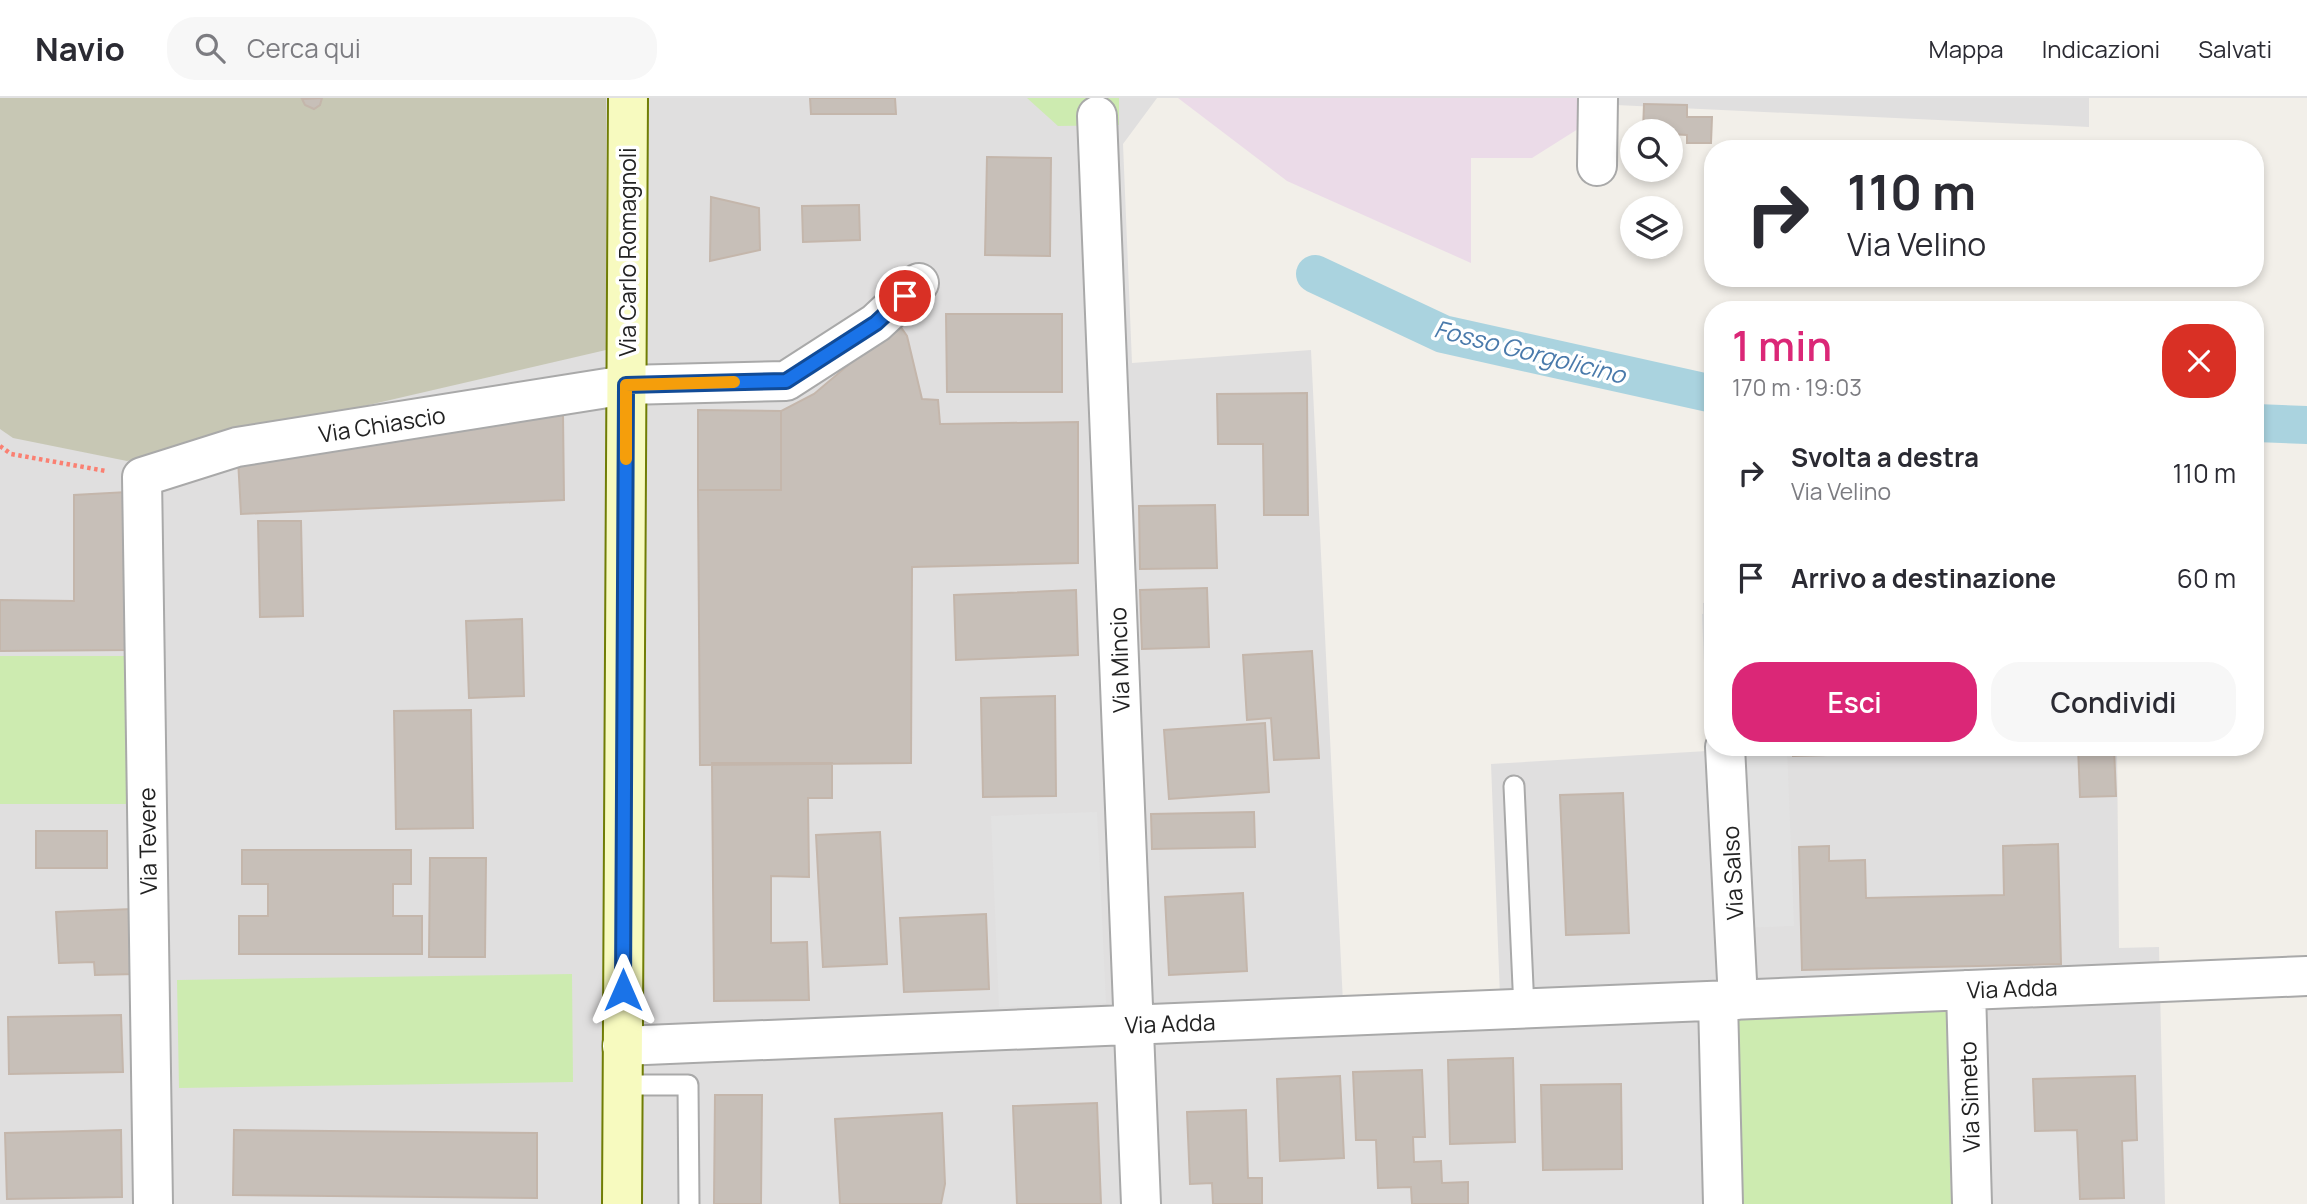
<!DOCTYPE html>
<html lang="it">
<meta charset="utf-8">
<style>
:root{--surface:#fff;--page:#f7f7f7;--text:#2b2b33;--muted:#7c7c81;--line:#e1e1e2;--accent:#db2777}
body{margin:0;font-family:Manrope,sans-serif;background:var(--page);color:var(--text);height:100vh;display:flex;flex-direction:column;font-size:26px;white-space:nowrap}
*{box-sizing:border-box;margin:0}
p{font-size:23px;color:var(--muted)}
.icon{flex:none;width:38px;height:38px;fill:none;stroke:currentColor;stroke-width:2;stroke-linecap:round;stroke-linejoin:round}
.map{position:relative;flex:1;overflow:hidden}
.details{position:absolute;left:1704px;top:203px;width:560px;height:455px;display:flex;flex-direction:column;background:var(--surface);border-radius:28px;box-shadow:0 4px 10px #0003}
.details>*{flex:none}
.guide{position:absolute;left:1704px;top:42px;width:560px;height:147px;border-radius:28px;box-shadow:0 4px 10px #0003;background:#fff;color:var(--text);overflow:hidden}
.tools{position:absolute;left:1620px;top:21px;display:grid;gap:14px}
.tools a{display:grid;place-items:center;width:63px;height:63px;border-radius:50%;background:var(--surface);box-shadow:0 4px 10px #0003;font-size:35px}
.pin{position:absolute;display:grid;place-items:center;width:60px;height:60px;color:#fff;margin:-30px;border:4px solid #fff;border-radius:50%;box-shadow:0 2px 7px #0007}
.me{position:absolute;width:77px;margin:-38px;rotate:0deg;stroke-linejoin:round;filter:drop-shadow(0 0 5px #0008)}
.turn{display:flex;align-items:center;gap:24px;height:147px;padding:0 28px;font-size:32px}
.turn .icon{width:91px;height:91px;stroke-width:2.5}
.turn b{display:block;font-size:49px;line-height:60px}
.round{display:grid;place-items:center;flex:none;width:74px;height:74px;border-radius:28px;background:var(--page)}
.headline{display:flex;align-items:center;justify-content:space-between;height:119px;padding:0 28px}
h1{font-size:42px;font-weight:600;line-height:52px;color:var(--accent)}
.primary-button{display:flex;gap:14px;margin-top:auto;padding:14px 28px}
.primary-button a{flex:1;height:80px;border-radius:28px;background:var(--accent);color:#fff;font-size:28px;font-weight:600;line-height:80px;text-align:center}
.primary-button a+a{background:var(--page);color:var(--text)}
ul{padding:0;list-style:none}
li{display:flex;align-items:center;gap:21px;height:105px;padding:0 28px}
li div{flex:1}
li b{display:block;font-size:26px}
li em{font-style:normal}
header{display:flex;align-items:center;gap:42px;box-sizing:border-box;height:98px;padding:0 35px;background:var(--surface);border-bottom:2px solid var(--line)}
header strong{font-size:33px}
nav{display:flex;gap:38px;margin-inline-start:auto;font-size:24px}
.search{width:490px;height:63px;background:var(--page);display:flex;align-items:center;gap:18px;box-sizing:border-box;padding:0 24px;border-radius:28px;color:var(--muted);font-size:26px}
.map>svg:first-child{display:block}
.residential{fill:#e0dfdf}
.industrial{fill:#ebdbe8}
.construction{fill:#c7c7b4}
.grass{fill:#cdebb0}
.parking{fill:#e2e2e2}
.lines{fill:none;stroke-linecap:round;stroke-linejoin:round}
.canal{stroke:#aad3df;stroke-width:38}
.building{fill:#c7bfb8;stroke:#c4b6ab;stroke-width:2}
.lane-casing{stroke:#a9a9a9;stroke-width:23}
.street-casing{stroke:#a9a9a9;stroke-width:42}
.secondary-casing{stroke:#707d05;stroke-width:42}
.path{stroke:#fa8072;stroke-width:4.5;stroke-dasharray:3.5 3.5;stroke-linecap:butt}
.lane{stroke:#fff;stroke-width:19}
.street{stroke:#fff;stroke-width:38}
.secondary{stroke:#f7fabf;stroke-width:38}
.route-casing{stroke:#114b97;stroke-width:18}
.route{stroke:#1a73e8;stroke-width:12}
.slow{stroke:#f59e0b;stroke-width:12}
.labels{text-anchor:middle;dominant-baseline:central;stroke-width:7;stroke-linejoin:round;paint-order:stroke}
.street-label{font-size:23px;fill:#222;stroke:#fff}
.water-label{font-size:24px;font-style:italic;fill:#4a7aab;stroke:#fff}
</style>
<header>
<strong>Navio</strong>
<div class="search"><svg class="icon" aria-label="search" viewBox="0 0 24 24"><circle cx="10" cy="10" r="6"/><path d="M15 15l6 6"/></svg>Cerca qui</div>
<nav><a>Mappa</a><a>Indicazioni</a><a>Salvati</a></nav>
</header>
<div class="map">
<svg width="2307" height="1106" viewBox="0 0 2307 1106">
<rect width="100%" height="100%" fill="#f2efe9"/>
<path class="residential" d="M0,0h1157l-34,46 9,219 179,-13 32,653 157,-6 -9,-233 216,-13 -4,-148 10,-1v145h404l2,201 40,-1 6,257h-2165z
M1616,0h473v29l-473,-22z"/>
<path class="industrial" d="M1178,0h438v7l-84,53h-61v105l-184,-82z"/>
<path class="construction" d="M0,0h606v252l-479,111 -114,-23 -13,-9z"/>
<path class="grass" d="M1027,0h92v27l-61,1z
M0,558h130v148h-130z
M572,876l1,108 -394,6 -2,-108z
M1946,902l5,204h-215l-8,-195z"/>
<path class="parking" d="M1713,515v134h74l7,179 -79,3 -13,-315z
M1097,714l9,191 -107,4 -8,-191z"/>
<g class="lines">
<path class="canal" d="M1315,176l128,60 270,60
M2256,325l51,2"/>
</g>
<path class="building" d="M322,0l-2,7 -6,4 -9,-4 -3,-6z
M810,0h85l1,16h-85z
M1644,6l43,1v12h25l-1,26h-24v-8l-16,-1v-3h-28z
M987,59l64,1 -1,98 -65,-1z
M711,99l48,11 1,42 -50,11z
M859,107l1,35 -57,2 -1,-36z
M946,216h116v78h-115z
M898,225l9,13 15,63 16,1 2,24 138,-2v141l-166,4 -1,196 -211,2 -2,-275h83v-79l33,-17z
M1307,295l1,122h-44l-1,-71h-45l-1,-50z
M698,312l83,1v79h-83z
M563,316l1,86 -323,14 -3,-55z
M127,394l2,158 -129,1v-51l74,1v-106z
M1215,407l2,63 -77,1 -1,-63z
M258,423h43l2,95 -43,1z
M1207,490l2,59 -67,2 -2,-59z
M1076,492l2,65 -122,5 -2,-65z
M522,521l2,77 -55,2 -3,-77z
M1312,553l7,107 -45,2 -3,-42 -24,2 -4,-65z
M1055,598l1,100 -73,1 -2,-99z
M471,612l2,118 -77,1 -2,-118z
M1265,625l4,69 -100,7 -5,-69z
M1793,649h247v2l-247,7z
M2078,649h36l2,49 -36,1z
M712,665h120v35h-24l1,79 -38,-1v67l36,-1 2,58 -95,1z
M1623,695l6,140 -63,2 -6,-140z
M1254,714l1,35 -103,2 -1,-35z
M36,733h71v37h-71z
M880,734l7,132 -64,3 -7,-132z
M2058,746l3,120 -259,6 -3,-123 30,-1v15l36,-1 1,38 138,-3 -1,-49z
M242,752h169v34h-18v32h29v38h-183v-38h29v-32h-26z
M430,760h56l-1,99h-56z
M1243,795l4,78 -78,4 -4,-78z
M132,811l3,65 -40,1 -1,-13 -35,1 -3,-51z
M986,816l3,75 -85,3 -4,-74z
M121,917l2,57 -114,2 -1,-57z
M1513,960l2,84 -65,2 -2,-84z
M1422,972l3,67h-12l1,25 27,-1 1,22 26,-1v22h-56l-1,-17 -33,1 -2,-48h-20l-3,-68z
M1340,978l4,82 -64,3 -3,-82z
M2135,978l2,64 -15,1 2,57 -44,1 -3,-69 -42,1 -2,-52z
M1621,986l1,85 -79,1 -2,-85z
M715,997h47l-1,109h-47z
M1097,1005l4,101h-84l-4,-98z
M1246,1012l2,68h14v26h-49l-1,-21 -22,1 -3,-72z
M942,1015l3,71 -4,20h-101l-5,-85z
M121,1032l1,67 -115,2 -2,-66z
M234,1032l303,3v65l-304,-3z"/>
<g class="lines">
<g class="lane-casing">
<path id="lane" d="M1514,688l10,223
M622,987h66l1,119"/>
</g>
<g class="street-casing">
<path id="street" d="M1097,18l44,1088
M1597,68l1,-68
M1725,649l13,253
M1966,892l6,214
M1718,903l5,203
M622,948l1685,-70
M153,1106l-11,-727 95,-30 389,-62 160,-4 90,-58 43,-40"/>
</g>
<g class="secondary-casing">
<path id="secondary" d="M622,1106l6,-1106"/>
</g>
<path class="path" d="M0,348l11,8 95,17"/>
<use href="#lane" class="lane"/>
<use href="#street" class="street"/>
<use href="#secondary" class="secondary"/>
</g>
<g class="lines">
<g class="route-casing">
<path id="route" d="M623,892l3,-605 160,-4 90,-58 29,-27"/>
</g>
<use href="#route" class="route"/>
<path class="slow" d="M626,361v-74l108,-3"/>
</g>
<g class="labels">
<g class="street-label">
<text transform="translate(627 154) rotate(-90)">Via Carlo Romagnoli</text>
<text transform="translate(382 326) rotate(-9)">Via Chiascio</text>
<text transform="translate(1119 562) rotate(-92)">Via Mincio</text>
<text transform="translate(147 743) rotate(-91)">Via Tevere</text>
<text transform="translate(1732 775) rotate(-93)">Via Salso</text>
<text transform="translate(2012 890) rotate(-2)">Via Adda</text>
<text transform="translate(1170 925) rotate(-2)">Via Adda</text>
<text transform="translate(1969 999) rotate(-92)">Via Simeto</text>
</g>
<g class="water-label">
<text transform="translate(1530 253) rotate(14)">Fosso Gorgolicino</text>
</g>
</g>
</svg>
<div class="tools">
<a><svg class="icon" aria-label="search" viewBox="0 0 24 24"><circle cx="10" cy="10" r="6"/><path d="M15 15l6 6"/></svg></a>
<a><svg class="icon" aria-label="layers" viewBox="0 0 24 24"><path d="M12 4l9 5-9 5-9-5zM3 14l9 5 9-5"/></svg></a>
</div>
<div class="pin" style="left:905px;top:198px;background:#d93025"><svg class="icon" aria-label="arrive" viewBox="0 0 24 24"><path d="M6 21V4h12l-3 4 3 4H6"/></svg></div>
<svg class="me" style="left:623px;top:892px" viewBox="-20 -20 40 40"><path d="M0-17L14 15 0 8-14 15z" fill="#1a73e8" stroke="#fff" stroke-width="4"/></svg>
<div class="guide">
<div class="turn"><svg class="icon" aria-label="right" viewBox="0 0 24 24"><path d="M7 20v-9h11M14 6l5 5-5 5"/></svg><div><b>110 m</b>Via Velino</div></div>
</div>
<section class="details">
<div class="headline"><div><h1>1 min</h1><p>170 m · 19:03</p></div><a class="round" style="background:#d93025;color:#fff"><svg class="icon" aria-label="close" viewBox="0 0 24 24"><path d="M6 6l12 12M18 6L6 18"/></svg></a></div>
<ul>
<li><svg class="icon" aria-label="right" viewBox="0 0 24 24"><path d="M7 20v-9h11M14 6l5 5-5 5"/></svg><div><b>Svolta a destra</b><p>Via Velino</p></div><em>110 m</em></li>
<li><svg class="icon" aria-label="arrive" viewBox="0 0 24 24"><path d="M6 21V4h12l-3 4 3 4H6"/></svg><div><b>Arrivo a destinazione</b></div><em>60 m</em></li>
</ul>
<div class="primary-button"><a>Esci</a><a>Condividi</a></div>
</section>
</div>
